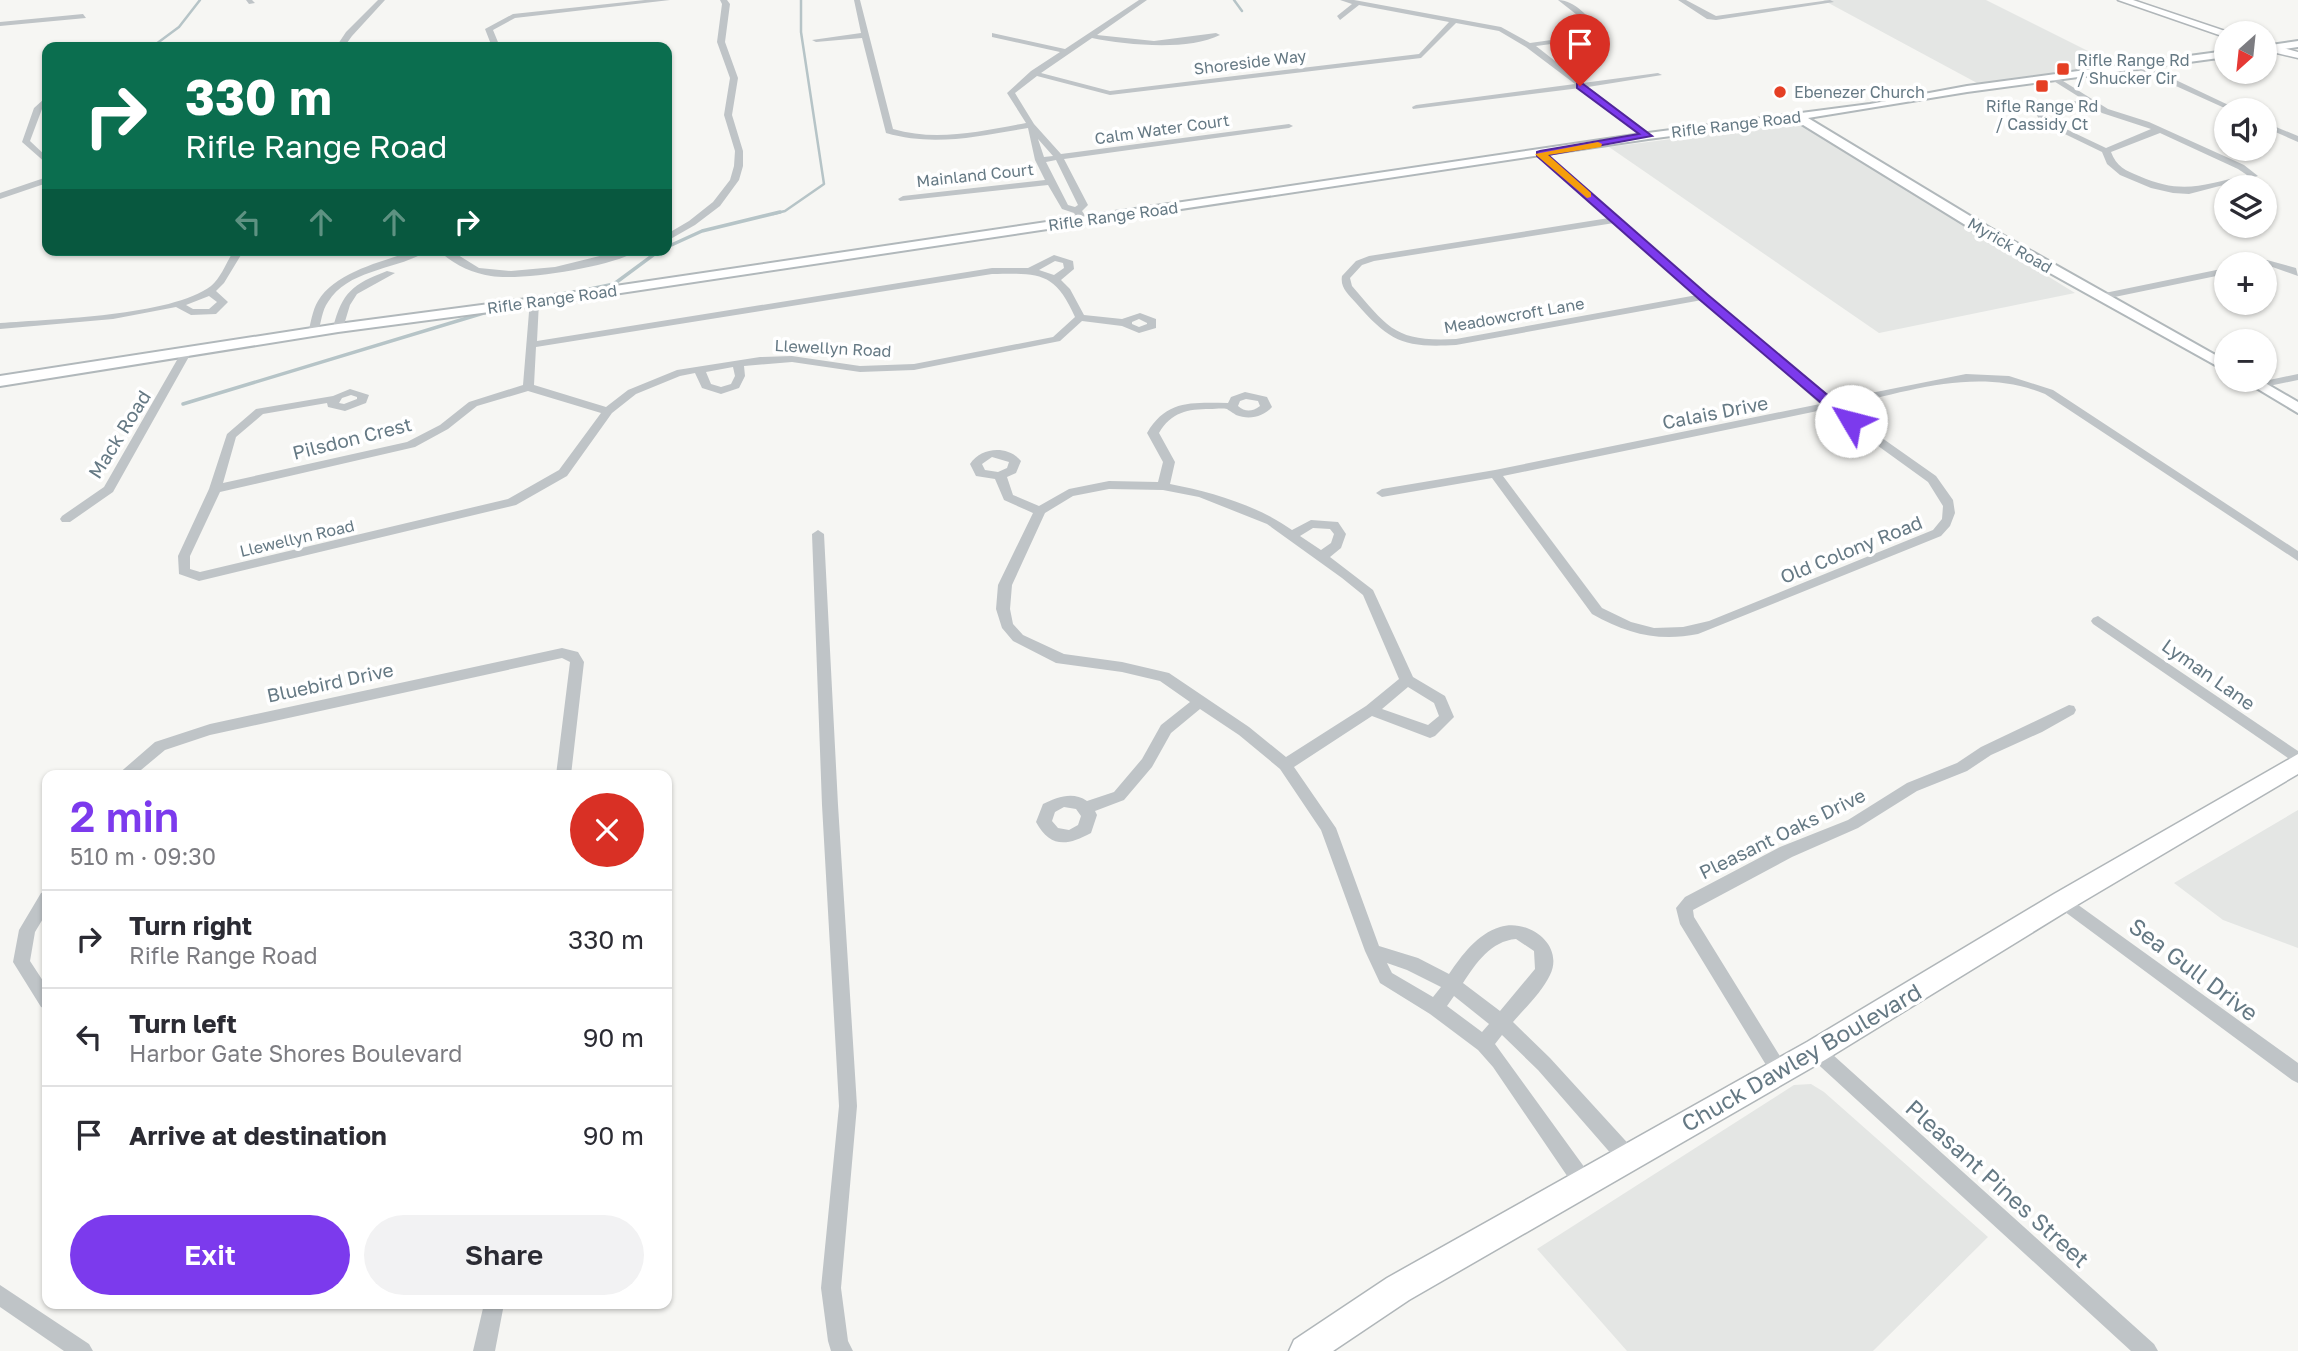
<!DOCTYPE html>
<meta charset="utf-8">
<style>
:root{--surface:#fff;--page:#f2f2f3;--text:#2b2b33;--muted:#7c7c81;--line:#e1e1e2;--accent:#7c3aed}
body{margin:0;font-family:"Golos Text",sans-serif;background:var(--page);color:var(--text);height:100vh;display:flex;flex-direction:column;font-size:26px;white-space:nowrap}
*{box-sizing:border-box;margin:0}
p{font-size:23px;color:var(--muted)}
.icon{flex:none;width:38px;height:38px;fill:none;stroke:currentColor;stroke-width:2;stroke-linecap:round;stroke-linejoin:round}
.map{position:relative;flex:1;overflow:hidden}
.side{position:absolute;left:42px;top:770px;width:630px;height:539px;display:flex;flex-direction:column;background:var(--surface);border-radius:14px;box-shadow:0 2px 5px #0004}
.side>*{flex:none}
.top-card{position:absolute;left:42px;top:42px;width:630px;height:214px;border-radius:14px;box-shadow:0 2px 5px #0004;background:#0b6e4f;color:#fff;overflow:hidden}
.needle{width:46px;rotate:207deg}
.fabs{position:absolute;left:2214px;top:21px;display:grid;gap:14px}
.fabs a{display:grid;place-items:center;width:63px;height:63px;border-radius:50%;background:var(--surface);box-shadow:0 2px 5px #0004;font-size:35px}
.pin{position:absolute;display:grid;place-items:center;width:60px;height:60px;color:#fff;margin:-72px -30px;border-radius:50% 50% 50% 0;rotate:-45deg;box-shadow:0 0 7px #0007}
.pin .icon{rotate:45deg}
.me{position:absolute;width:77px;margin:-38px;rotate:307deg;stroke-linejoin:round;filter:drop-shadow(0 0 5px #0008)}
.turn{display:flex;align-items:center;gap:24px;height:147px;padding:0 28px;font-size:32px}
.turn .icon{width:91px;height:91px;stroke-width:2.5}
.turn b{display:block;font-size:49px;line-height:60px}
.lanes{display:flex;align-items:center;height:66px;padding:0 28px;background:#0003;justify-content:center;gap:35px;direction:ltr}
.lanes .off{opacity:.35}
.round{display:grid;place-items:center;flex:none;width:74px;height:74px;border-radius:37px;background:var(--page)}
.head{display:flex;align-items:center;justify-content:space-between;height:119px;padding:0 28px}
h1{font-size:42px;font-weight:600;line-height:52px;color:var(--accent)}
.primary-button{display:flex;gap:14px;margin-top:auto;padding:14px 28px}
.primary-button a{flex:1;height:80px;border-radius:42px;background:var(--accent);color:#fff;font-size:28px;font-weight:600;line-height:80px;text-align:center}
.primary-button a+a{background:var(--page);color:var(--text)}
ul{padding:0;list-style:none}
li{display:flex;align-items:center;gap:21px;height:98px;padding:0 28px;border-top:2px solid var(--line)}
li div{flex:1}
li b{display:block;font-size:26px}
li em{font-style:normal}
.map>svg:first-child{display:block}
.built{fill:#e4e6e4}
.lines{fill:none;stroke-linecap:round;stroke-linejoin:round}
.stream-far1{stroke:#b6c4c7;stroke-width:2.5}
.stream{stroke:#b6c4c7;stroke-width:3.5}
.secondary-casing{stroke:#b1b8bb;stroke-width:4}
.primary-casing{stroke:#b0b6b9;stroke-width:3}
.street{fill:#bfc4c7;fill-rule:evenodd}
.secondary{fill:#fff;fill-rule:evenodd}
.primary{fill:#fff;fill-rule:evenodd}
.route{fill:#7c3aed;stroke:#51269a;stroke-width:2}
.slow{fill:#f59e0b}
.poi-dot{fill:#e53f24;stroke:#fff;stroke-width:2.5}
.labels{text-anchor:middle;dominant-baseline:central;stroke-width:7;stroke-linejoin:round;paint-order:stroke}
.far-poi-label{font-size:16px;fill:#657984;stroke:#fff;text-anchor:start}
.far-street-label{font-size:16px;fill:#657984;stroke:#fff}
.street-label{font-size:19px;fill:#657984;stroke:#fff}
.near-street-label{font-size:23px;fill:#657984;stroke:#fff}
</style>
<div class="map">
<svg width="2298" height="1351" viewBox="0 0 2298 1351">
<rect width="100%" height="100%" fill="#f6f6f3"/>
<path class="built" d="M1823,0h163l120,60 5,8 -134,15z
M1798,123l277,170 -196,40 -270,-186z
M2298,810v138l-75,-28 -49,-37z
M1811,1084l13,8 164,145 -115,114h-246l-90,-102 257,-164z"/>
<g class="lines">
<path class="stream-far1" d="M1234,0l8,11
M152,47l27,-20 21,-27
M773,214l12,-3 39,-27 -23,-152v-32"/>
<path class="stream" d="M667,247l35,-16 78,-19
M571,293l43,-9 46,-34
M183,404l304,-92"/>
<g class="secondary-casing">
<path id="secondary" d="M2298,41v6l-34,5v-6z
M2226,51v6l-259,35 -159,26 182,110 236,133v10l-246,-137 -185,-114 -147,19 -1114,167 -196,26 -338,54v-10l338,-52 196,-26 1114,-165 222,-29 97,-18z
M2243,380h17l38,22v11z"/>
</g>
<g class="primary-casing">
<path id="primary" d="M2118,0h15l98,33h-5v4l-4,-1z
M2264,43l34,9v6l-34,-8z
M2298,754v20l-226,134 -247,152 -416,240 -76,51h-44l5,-11 93,-62 420,-236 247,-148z"/>
</g>
<path class="street" d="M246,0h6l3,3 -6,1z
M378,0h7l-33,36 -8,11h-8l10,-15z
M645,0h25l-155,18 -22,12 7,17h-8l-7,-18 28,-15z
M720,0h7l3,4 -5,38 13,36 -6,37 11,36v15l-4,14 -19,26 -25,19 -28,16v-7l22,-13 24,-19 17,-22 4,-14 1,-15 -11,-36 6,-37 -13,-36 5,-38z
M854,0h6l33,129c44,13 88,2 133,-6l-19,-30 24,-22 29,-19 -68,-15v-4l73,16 74,-49h8l-50,35 57,6 62,-8 4,2c-32,16 -93,10 -128,3l-51,35 69,18 309,-37 30,-32 -90,-17 -19,15 -3,-4 15,-12 -12,-4h14l147,27 29,16 50,-7 9,-5 -3,-9 -28,-22c16,0 33,17 39,32l-15,8 -46,6 47,37 75,-10 4,2 -74,12 63,47 1,2 -4,3 -68,-51 -167,21 -1,-2 4,-2 159,-21 -49,-37 -27,-16 -43,-8 -35,35 -311,37 -73,-19 -22,17 19,31 27,30 228,-30 4,2 -4,2 -225,31 24,46 -6,6 6,9 -5,3 -3,-1 -6,-9 -12,-4 -14,-24 -148,16 -2,-2 5,-3 142,-16 -10,-20 -7,-32c-49,8 -94,19 -142,5l-24,-95 -46,4 -4,-2 49,-7zM1038,139l15,17 -9,1zM1056,160l22,45 -3,2 -7,-2 -22,-43z
M1678,0h8l30,16 114,-16 4,2 -118,18 -9,-1z
M83,14l3,4 -86,8v-4z
M2136,64h6l97,46h-10l-93,-42z
M2055,76l53,33 41,13 95,43 14,11 -69,18 -16,-1 -22,-5 -31,-13 -13,-11 -5,-12 -62,-30 -4,-9 5,-7 43,-6 -32,-20 -1,-2zM2090,104l12,9 49,16 -45,19 -59,-28 -3,-7 3,-3zM2160,133l78,36 9,6c-44,10 -65,20 -108,1 -13,-5 -23,-10 -28,-24z
M44,99h3v6l-5,4 -12,32 17,16v7l-25,-22 12,-34z
M2264,122l34,14v6l-34,-15z
M1540,151l291,250 135,-27 43,2 44,14 245,161v10l-253,-167c-69,-28 -137,-2 -207,13l98,69 17,24 2,13 -5,13 -9,10 -243,98c-39,8 -71,0 -106,-20l-100,-136 -110,19 -6,-4 6,-4 113,-19 325,-66 -118,-104 -246,45c-52,3 -66,-3 -100,-42 -8,-9 -16,-15 -14,-27l14,-15 13,-5 240,-38 -72,-62v-4zM1614,223l83,72 -241,44c-60,3 -67,-10 -104,-53l-2,-8 12,-13 12,-4zM1827,409l101,73 15,24 -1,13 -9,11 -224,91 -26,6 -29,1 -23,-6 -29,-14 -99,-132z
M47,177v6l-47,16v-6z
M234,250h10l-20,33 -8,8 12,11 -12,12 -25,1 -15,-8 -63,12 -113,10v-6c52,-4 171,-7 211,-37 10,-8 16,-25 23,-36zM209,296l8,6 -8,7h-16l-7,-4z
M414,250h15c-30,20 -80,18 -101,52 -6,8 -7,21 -10,31l-1,2h-8l-1,-2c3,-10 4,-22 10,-32 18,-30 65,-39 96,-51z
M438,250h12l29,18 32,3 44,-4 69,-17h15c-26,17 -117,31 -148,26 -20,-3 -38,-12 -53,-26z
M1054,255l19,6 1,8 -13,11 9,9 14,26 38,4 18,-6 16,6v9l-17,5 -17,-7 -40,-5 -22,20 -146,29 -54,2 -68,-10 -48,4 1,10 -6,12 -18,6 -19,-6 -7,-15 -15,3 -44,18 -24,19 -45,63 -51,29 -317,76 -20,-7 -1,-18 31,-67 18,-55 29,-25 77,-13 17,-7 19,6 -3,8 -21,8 -17,-4 -1,-4 -64,11 -27,23 -13,46 184,-41 33,-17 29,-23 54,-17 7,-85 9,2 -2,39 455,-73h36zM1055,261l8,2 1,5 -10,7 -15,-5zM992,274c46,-1 63,-3 83,43l-22,20 -139,27 -54,2 -68,-10 -32,1 -83,13 -49,20 -22,17 -72,-22 2,-38zM1139,319l8,4v1l-8,3 -7,-3v-2zM733,367l2,9 -4,8 -10,3 -10,-3 -5,-12zM528,391l73,22 -42,57 -51,29 -308,73 -10,-3v-13l30,-64 195,-45 33,-18 29,-23zM351,395l6,2v2l-13,5 -5,-1 3,-5z
M2267,260l29,8 2,8 -34,-12h-13z
M2226,268v6l-126,26 -5,-3 5,-3z
M387,271l8,2 -38,21 -7,11 -7,23 -5,3 -4,-1 -1,-2c9,-36 20,-44 54,-57z
M186,350l5,3 -78,139 -43,30h-8l-2,-3 2,-3 42,-29 77,-134z
M2298,374v6l-39,8 -5,-3 1,-2z
M1245,392l22,5 5,10c-9,10 -23,13 -36,8 -1,-1 -8,-5 -9,-6 -5,-1 -12,0 -17,0 -22,0 -39,3 -51,24l16,29 -5,22c41,8 87,21 122,46l19,-10 27,2 8,12 -5,14 -11,9 43,33 40,87 32,19 9,21 -19,19 -5,2 -58,-22 -78,51 42,61 43,118 39,12 31,16c13,-19 28,-40 51,-47 27,-9 65,17 50,48 -8,17 -25,33 -37,47l37,36 84,92 3,7 -3,7 -7,2 -7,-2 -82,-94 -36,-35 -7,9 95,131 3,7 -3,7 -7,3 -7,-3 -83,-122 -15,-17 -48,-36 -50,-31 -15,-32 -44,-121 -41,-61 -41,-34 -39,-26 -29,24 -19,34 -28,33 -29,11 2,4 -6,18c-24,13 -41,15 -55,-11l7,-18c14,-7 30,-13 44,-3l27,-9 28,-33 19,-34 29,-23 -30,-21 -38,-9 -66,-9 -43,-22 -11,-13 -6,-19 2,-24 35,-72 -29,-13 -9,-21 -19,-3 -6,-12c11,-17 38,-19 51,-3l-5,12 -9,4 6,18 26,11 30,-17 40,-8 49,1 5,-20 -16,-29c20,-34 46,-30 81,-30l3,-6zM1246,399l12,2 2,5c-8,6 -15,6 -22,0l2,-5zM992,457l17,5 -2,6 -9,4 -13,-2 -3,-6zM1109,489l54,1 36,7 68,27 75,54 21,17 36,84 -33,27 -80,51 -37,-30 -80,-54 -47,-11 -58,-8 -41,-19 -10,-11 -3,-15 2,-24 33,-72 28,-17zM1313,528l17,1 4,5 -3,9 -10,7 -21,-14zM1408,687l26,16 5,13 -11,9 -46,-16zM1064,807l12,2 5,7 -3,9 -9,5 -11,-2 -6,-7 3,-9zM1516,939l18,12 1,18 -35,42 -37,-28c13,-20 28,-42 53,-44zM1387,963l20,7 34,17 -8,10 -41,-24zM1454,996l35,28 -7,8 -35,-26z
M818,530l6,4 14,271 19,301 -16,182 7,53 5,10h-22l-3,-10 -7,-53 18,-182 -17,-301 -10,-271z
M2098,616l200,135v14l-205,-141 -2,-3 2,-3z
M562,648l16,4 6,10 -13,113h-15l14,-113 -8,-4 -352,77 -45,15 -30,25h-18l38,-33 55,-18z
M2069,705l5,1 2,4 -2,4 -32,18 -51,23 -24,16 -50,20 -59,37 -66,29 -99,53 1,7 92,149 3,6 -3,6 -6,3 -6,-3 -94,-154 -4,-16 9,-11 95,-50 68,-27 59,-37 50,-20 24,-16z
M47,891v21l-12,20 -5,29 17,26v22l-6,-2 -28,-45 6,-32 22,-37z
M2063,894l235,169v20l-6,-3 -235,-174 -2,-5 2,-5z
M1816,1043l6,2 332,299 4,7h-27l-321,-294 -3,-6 3,-6z
M0,1285l89,59 4,7h-29l-64,-44z
M484,1304h20l-9,47h-22z"/>
<use href="#secondary" class="secondary"/>
<use href="#primary" class="primary"/>
</g>
<path class="route" d="M1577,84h6l69,52 -104,19 160,140 147,123v6h-9l-146,-124 -163,-144v-4l3,-1 99,-17 -62,-46z"/>
<path class="slow" d="M1598,142l4,2 -1,3 -53,8 43,38v4l-4,1 -52,-44z"/>
<g class="poi-dot">
<rect x="2056" y="62" width="14" height="14" rx="3.5"/>
<rect x="2035" y="79" width="14" height="14" rx="3.5"/>
<circle cx="1780" cy="92" r="7"/>
</g>
<g class="labels">
<g class="far-poi-label">
<text x="2077" y="60">Rifle Range Rd<tspan x="2077" dy="18">/ Shucker Cir</tspan></text>
<text x="1794" y="92">Ebenezer Church</text>
<text x="2042" y="106" text-anchor="middle">Rifle Range Rd<tspan x="2042" dy="18">/ Cassidy Ct</tspan></text>
</g>
<g class="far-street-label">
<text transform="translate(1250 62) rotate(-7)">Shoreside Way</text>
<text transform="translate(1736 124) rotate(-7)">Rifle Range Road</text>
<text transform="translate(1162 129) rotate(-8)">Calm Water Court</text>
<text transform="translate(975 175) rotate(-6)">Mainland Court</text>
<text transform="translate(1113 216) rotate(-8)">Rifle Range Road</text>
<text transform="translate(2010 245) rotate(30)">Myrick Road</text>
<text transform="translate(552 299) rotate(-8)">Rifle Range Road</text>
<text transform="translate(1514 315) rotate(-10)">Meadowcroft Lane</text>
<text transform="translate(833 348) rotate(3)">Llewellyn Road</text>
<text transform="translate(297 538) rotate(-13)">Llewellyn Road</text>
</g>
<g class="street-label">
<text transform="translate(1715 412) rotate(-11)">Calais Drive</text>
<text transform="translate(119 434) rotate(-58)">Mack Road</text>
<text transform="translate(352 438) rotate(-14)">Pilsdon Crest</text>
<text transform="translate(1851 549) rotate(-22)">Old Colony Road</text>
<text transform="translate(2209 674) rotate(35)">Lyman Lane</text>
<text transform="translate(330 682) rotate(-12)">Bluebird Drive</text>
<text transform="translate(1782 833) rotate(-26)">Pleasant Oaks Drive</text>
</g>
<g class="near-street-label">
<text transform="translate(2194 969) rotate(37)">Sea Gull Drive</text>
<text transform="translate(1801 1057) rotate(-30)">Chuck Dawley Boulevard</text>
<text transform="translate(1998 1183) rotate(42)">Pleasant Pines Street</text>
</g>
</g>
</svg>
<div class="fabs">
<a><svg class="needle" viewBox="-14 -14 28 28"><path d="M0-13l5 13h-10z" fill="#e53935"/><path d="M0 13l5-13h-10z" fill="#7c7c81"/></svg></a>
<a><svg class="icon" aria-label="sound" viewBox="0 0 24 24"><path d="M4 9h4l5-4v14l-5-4H4zM17 9q2 3 0 6"/></svg></a>
<a><svg class="icon" aria-label="layers" viewBox="0 0 24 24"><path d="M12 4l9 5-9 5-9-5zM3 14l9 5 9-5"/></svg></a>
<a>+</a>
<a>−</a>
</div>
<div class="pin" style="left:1580px;top:86px;background:#d93025"><svg class="icon" aria-label="arrive" viewBox="0 0 24 24"><path d="M6 21V4h12l-3 4 3 4H6"/></svg></div>
<svg class="me" style="left:1851px;top:421px" viewBox="-20 -20 40 40"><circle r="19" fill="#fff"/><path d="M0-13L10 11 0 6-10 11z" fill="#7c3aed"/></svg>
<div class="top-card">
<div class="turn"><svg class="icon" aria-label="right" viewBox="0 0 24 24"><path d="M7 20v-9h11M14 6l5 5-5 5"/></svg><div><b>330 m</b>Rifle Range Road</div></div>
<div class="lanes"><svg class="icon off" aria-label="left" viewBox="0 0 24 24"><path d="M17 20v-9H6M10 6l-5 5 5 5"/></svg><svg class="icon off" aria-label="ahead" viewBox="0 0 24 24"><path d="M12 20V5M6 11l6-6 6 6"/></svg><svg class="icon off" aria-label="ahead" viewBox="0 0 24 24"><path d="M12 20V5M6 11l6-6 6 6"/></svg><svg class="icon" aria-label="right" viewBox="0 0 24 24"><path d="M7 20v-9h11M14 6l5 5-5 5"/></svg></div>
</div>
<section class="side">
<div class="head"><div><h1>2 min</h1><p>510 m · 09:30</p></div><a class="round" style="background:#d93025;color:#fff"><svg class="icon" aria-label="close" viewBox="0 0 24 24"><path d="M6 6l12 12M18 6L6 18"/></svg></a></div>
<ul>
<li><svg class="icon" aria-label="right" viewBox="0 0 24 24"><path d="M7 20v-9h11M14 6l5 5-5 5"/></svg><div><b>Turn right</b><p>Rifle Range Road</p></div><em>330 m</em></li>
<li><svg class="icon" aria-label="left" viewBox="0 0 24 24"><path d="M17 20v-9H6M10 6l-5 5 5 5"/></svg><div><b>Turn left</b><p>Harbor Gate Shores Boulevard</p></div><em>90 m</em></li>
<li><svg class="icon" aria-label="arrive" viewBox="0 0 24 24"><path d="M6 21V4h12l-3 4 3 4H6"/></svg><div><b>Arrive at destination</b></div><em>90 m</em></li>
</ul>
<div class="primary-button"><a>Exit</a><a>Share</a></div>
</section>
</div>
